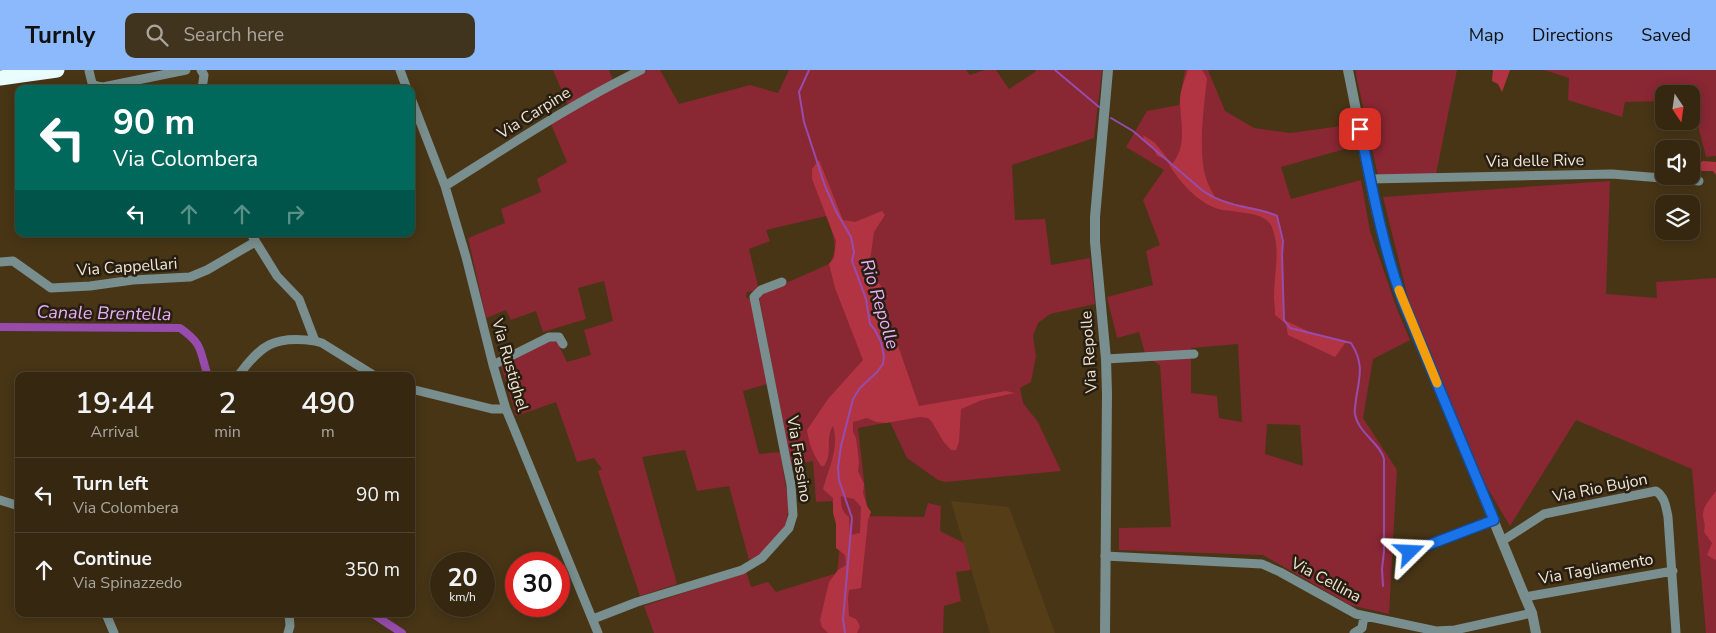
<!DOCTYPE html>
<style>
:root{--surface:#362810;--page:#41341e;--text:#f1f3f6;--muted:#aaa69f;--line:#504430;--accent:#8cb9fc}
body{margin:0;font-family:"Nunito Sans",sans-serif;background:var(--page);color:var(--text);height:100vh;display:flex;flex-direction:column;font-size:19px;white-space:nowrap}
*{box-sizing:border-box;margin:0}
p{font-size:16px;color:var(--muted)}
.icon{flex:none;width:28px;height:28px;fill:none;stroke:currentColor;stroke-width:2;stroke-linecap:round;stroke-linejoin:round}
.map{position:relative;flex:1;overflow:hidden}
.panel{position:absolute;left:15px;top:302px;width:400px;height:245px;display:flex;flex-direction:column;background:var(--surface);border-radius:10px;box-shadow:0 2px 12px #0003,0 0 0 1px var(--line)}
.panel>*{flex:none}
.hud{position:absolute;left:15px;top:15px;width:400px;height:152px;border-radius:10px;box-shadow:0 2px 12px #0003,0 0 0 1px var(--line);background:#00695c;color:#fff;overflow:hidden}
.needle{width:32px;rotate:167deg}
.fabs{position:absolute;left:1655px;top:15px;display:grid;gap:10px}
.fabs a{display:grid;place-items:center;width:45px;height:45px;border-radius:10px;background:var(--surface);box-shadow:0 2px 12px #0003,0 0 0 1px var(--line);font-size:25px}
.speed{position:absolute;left:430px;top:482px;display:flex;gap:10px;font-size:25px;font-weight:700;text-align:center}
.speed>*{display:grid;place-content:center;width:65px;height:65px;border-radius:50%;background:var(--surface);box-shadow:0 2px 12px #0003,0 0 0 1px var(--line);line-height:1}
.speed small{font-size:12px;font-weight:400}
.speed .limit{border:8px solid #d22;background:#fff;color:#111}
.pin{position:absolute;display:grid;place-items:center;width:42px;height:42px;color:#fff;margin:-21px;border-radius:10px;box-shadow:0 2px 8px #0006}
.me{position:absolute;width:55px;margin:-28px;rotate:69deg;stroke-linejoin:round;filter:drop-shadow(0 0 4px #0008)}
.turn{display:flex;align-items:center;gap:18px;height:105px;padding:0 15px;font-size:22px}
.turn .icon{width:65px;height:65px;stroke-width:2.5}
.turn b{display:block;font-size:35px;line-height:42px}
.lanes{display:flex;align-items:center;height:48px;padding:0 15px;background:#0003;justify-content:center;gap:25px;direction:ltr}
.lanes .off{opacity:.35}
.eta{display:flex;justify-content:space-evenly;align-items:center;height:85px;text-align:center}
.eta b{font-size:30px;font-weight:600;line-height:35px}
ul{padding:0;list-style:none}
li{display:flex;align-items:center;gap:15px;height:75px;padding:0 15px;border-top:1px solid var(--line)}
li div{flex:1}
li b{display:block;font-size:19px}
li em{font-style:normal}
header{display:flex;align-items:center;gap:30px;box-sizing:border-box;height:70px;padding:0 25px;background:var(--accent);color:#111}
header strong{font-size:24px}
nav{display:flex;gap:28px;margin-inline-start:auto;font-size:18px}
.search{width:350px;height:45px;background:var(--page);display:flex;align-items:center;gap:12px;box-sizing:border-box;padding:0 18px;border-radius:10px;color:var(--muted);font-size:19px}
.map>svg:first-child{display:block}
.built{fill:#553e17}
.green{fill:#892733;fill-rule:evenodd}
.forest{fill:#b23443;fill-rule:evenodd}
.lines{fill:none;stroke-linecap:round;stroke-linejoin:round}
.stream{stroke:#974cad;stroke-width:2}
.canal{stroke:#974cad;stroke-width:8}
.minor{stroke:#798e8e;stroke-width:9}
.tertiary{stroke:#798e8e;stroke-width:10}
.motorway{stroke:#e9fdfe;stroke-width:15}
.route-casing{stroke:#114b97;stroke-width:12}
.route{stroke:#1a73e8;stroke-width:9}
.slow{stroke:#f59e0b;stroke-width:9}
.labels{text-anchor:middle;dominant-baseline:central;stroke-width:5;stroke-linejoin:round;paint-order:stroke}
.street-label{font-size:16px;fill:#f1e6d4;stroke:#271e11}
.water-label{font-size:18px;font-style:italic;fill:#e7aff8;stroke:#271e11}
</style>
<header>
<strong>Turnly</strong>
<div class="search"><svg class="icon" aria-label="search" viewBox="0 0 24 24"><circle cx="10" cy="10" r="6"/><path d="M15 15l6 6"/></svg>Search here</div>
<nav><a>Map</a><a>Directions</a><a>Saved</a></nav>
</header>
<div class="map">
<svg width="1716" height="563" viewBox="0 0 1716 563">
<rect width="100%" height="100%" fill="#483516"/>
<path class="built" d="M951,431l58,6 46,126h-65z"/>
<path class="green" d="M553,0h56l6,16 33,-16h12l19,34 71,-19 28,8 11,-23h177l4,5 14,-5h12l13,19 26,-17 1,-2h66l-8,68 -82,27 3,55 30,-1 6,46 39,-7 5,46 -45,10 -12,9 -5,13 3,20 -5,26 -11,6 3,15 15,19 23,49 -116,11 -7,-2 -31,-22 -17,-36 -32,6 10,88 56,1 4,-14 13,3 -1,25 24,12 7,27 -15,2 5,29 -17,5 -1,27h-289l-10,-27 73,-24 29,-11 5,16 17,-5 8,10 61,-19 4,-38 -9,-34 -16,1 -3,-41 -22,4 -32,-168 7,-5 63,-28c11,-16 3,-32 -3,-48l-60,14 4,11 -21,8 9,37 -3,5 -8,1 -1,5 5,3 16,84 -24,7 16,63 21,-2 9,53 -3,20 -24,30 -13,5 -20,-74 -32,5 -12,-41 -43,7 35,127 -37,12 -42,-125 4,-2 -8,-11 -17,4 -21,-60 -40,14 -15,-50 40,-24 12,-4 4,4 10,20 24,-7 -7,-25 29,-9 -9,-40 -26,7 8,31 -43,13 -7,-21 -25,9 -5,-10 -20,8 -18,-80 37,-15 -4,-14 40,-17 -4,-13 30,-17 -16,-38 20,-12z
M1185,0h23l17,41 29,17 36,5 59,-8 3,22 -71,20 10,32 70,-19 9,51 27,78 13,31 -37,19 -10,59 34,52 -8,144 -39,-9 -87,-50 -144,-5v-22l52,-1 -11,-162 -14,-8 -7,-25 -22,6 -10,-41 46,-12 -7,-34 14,-6 -17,-45 21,-30 -38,-23 21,-36 32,-6zM1238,274l4,78 -23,-4 -2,-22 -26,-3v-45zM1267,354l33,1 3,41 -38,-12z
M1355,0h102l-21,104 -58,2z
M1544,0h172v86l-10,1 -13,-51h-2v-12h-27v7l-39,1 -3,15 -54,-17 1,-22z
M1610,111l-4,113 51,4 -1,-16 60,-4v355h-10l-14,-164 -116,-49 -66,106 -25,-42 -71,-162 -31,-125z"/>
<path class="forest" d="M1188,0h14l5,8c-3,29 -10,76 0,103 2,6 6,12 9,18 20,7 42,7 61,17l6,31 1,73 30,14 32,8 -11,15 -47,-22 -2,-11 -11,-9c0,-7 -1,-13 -1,-19 0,-23 7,-46 -2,-69 -7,-18 -44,-13 -59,-20 -20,-9 -37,-29 -47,-48l-9,-3 -3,-7 -10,-9 -1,-5 12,8 17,21c16,-19 8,-41 8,-64 0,-10 5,-20 8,-30z
M1493,0h17l-8,22 -4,-8 -6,-3z
M819,90l24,60 12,2 27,-11 3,4 -11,17 -4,29 1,11 17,24 -7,10 14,31 24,69 87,-15 9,2 -33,7 -21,9 -2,33 -3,8h-5l-8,-9 -11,-19 -4,-4 -8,-1 -34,6 -10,-1 -9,-4 -14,4v10l3,6 3,23 -1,10 6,13 -1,9 4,13 4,6 -3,8 -7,68 -12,2 -1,8 1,18 7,3 4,7 -3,7h-29l-6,-6 -2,-7 9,-38 9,-12 8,-5 -1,-10 -9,-7v-24l-3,-11v-15l-10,-9c5,-20 17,-41 10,-63 -8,11 0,29 -9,40h-3c-8,-12 -12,-22 -14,-36l21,-31 35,-39 -28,-72 -6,-24 5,-6 2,-17 -24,-62v-10zM841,426l13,3 7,8 -1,26 -10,2 -1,-18c-7,-4 -9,-14 -8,-21z
M1703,91l13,1v13l-3,-4h-11l-6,-6z
M1716,421v68l-1,1 -8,-5 5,-12 -8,-11c2,-11 -1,-10 -1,-18 0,-8 8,-16 13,-23z"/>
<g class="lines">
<path class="stream" d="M809,0l-10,22 5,30 21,64 12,27 14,24 3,15 -2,9 14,38 4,25 5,6 6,12 3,14 -1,8 -6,8 -17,16 -7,11 -12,47 -3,22 1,12 13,38 -9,101 2,14
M1055,0l44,37
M1111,48l22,13 70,60c13,9 30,14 46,17 11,2 18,3 28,8l6,25 -1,15 2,64 6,8 61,15c13,20 9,33 5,56 0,5 -2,10 -1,15 3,19 26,30 29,45v92l-2,18 1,17"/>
<path class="canal" d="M0,257l180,1c24,17 19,22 28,48
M373,544l29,19"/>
<path class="minor" d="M201,0l3,5 -2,14
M400,0l7,19
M89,1l3,12 5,3 6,1 83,-17
M411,28l34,88 21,71 27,108 13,44 92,224
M1370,109l242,-5 87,7
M445,116c64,-40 128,-83 196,-116
M251,164l26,42 22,23 16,42 7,2 53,33
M0,192l13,-1 38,27 39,-2 43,-6 57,-3 17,-7 48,-28
M1106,289l88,-5
M493,295l56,-28h10l4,7
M238,306c23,-31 36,-41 77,-35
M411,319l81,20h14
M0,430l19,6
M1502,471l42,-27 112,-23c9,6 10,16 12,26l8,116
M1410,482l84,-33
M1105,486l157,8 18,8 76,42 80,17 19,-1 77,-17
M1525,527l148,-26
M106,544l8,19
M593,549l44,-17 105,-32 20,-12 27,-30 4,-13 -2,-30 -37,-188 7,-7 21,-8
M288,563l2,-7 -1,-12
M1354,563l8,-5 2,-11"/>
<path class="tertiary" d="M1348,0c16,77 27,155 54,229l123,298 7,16 4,20
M1105,563l2,-239 -1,-35 -11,-117v-25l13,-147"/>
<path class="motorway" d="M0,8l57,-8"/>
</g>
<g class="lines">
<g class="route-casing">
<path id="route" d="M1360,59c12,58 22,115 42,170l92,221 -84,32"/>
</g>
<use href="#route" class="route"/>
<path class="slow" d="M1399,220l38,93"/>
</g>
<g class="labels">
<g class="street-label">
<text transform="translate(534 43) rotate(-32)">Via Carpine</text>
<text transform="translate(1535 91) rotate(-1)">Via delle Rive</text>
<text transform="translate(127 197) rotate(-4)">Via Cappellari</text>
<text transform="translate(1089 282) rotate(-94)">Via Repolle</text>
<text transform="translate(510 295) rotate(74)">Via Rustighel</text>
<text transform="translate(799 389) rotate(81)">Via Frassino</text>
<text transform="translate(1600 418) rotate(-11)">Via Rio Bujon</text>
<text transform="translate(1596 499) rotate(-10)">Via Tagliamento</text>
<text transform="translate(1326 510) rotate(28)">Via Cellina</text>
</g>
<g class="water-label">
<text transform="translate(880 234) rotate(73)">Rio Repolle</text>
<text transform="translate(104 243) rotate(1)">Canale Brentella</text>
</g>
</g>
</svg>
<div class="fabs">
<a><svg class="needle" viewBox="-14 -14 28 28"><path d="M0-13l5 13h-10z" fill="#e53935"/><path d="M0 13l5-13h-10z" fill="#aaa69f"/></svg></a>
<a><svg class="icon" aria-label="sound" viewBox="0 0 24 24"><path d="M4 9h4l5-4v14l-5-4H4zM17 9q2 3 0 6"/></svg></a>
<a><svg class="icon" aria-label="layers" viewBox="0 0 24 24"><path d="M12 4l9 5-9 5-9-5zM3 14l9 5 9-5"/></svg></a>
</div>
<div class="speed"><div>20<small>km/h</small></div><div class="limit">30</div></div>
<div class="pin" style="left:1360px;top:59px;background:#d93025"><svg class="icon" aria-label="arrive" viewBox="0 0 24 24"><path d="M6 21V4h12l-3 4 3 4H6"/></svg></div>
<svg class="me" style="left:1410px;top:482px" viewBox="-20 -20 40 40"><path d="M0-17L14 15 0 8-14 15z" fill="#1a73e8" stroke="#fff" stroke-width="4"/></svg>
<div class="hud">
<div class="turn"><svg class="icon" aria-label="left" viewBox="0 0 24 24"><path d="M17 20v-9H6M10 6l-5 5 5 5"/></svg><div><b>90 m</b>Via Colombera</div></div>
<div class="lanes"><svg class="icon" aria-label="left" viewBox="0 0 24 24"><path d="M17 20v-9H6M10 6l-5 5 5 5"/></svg><svg class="icon off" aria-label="ahead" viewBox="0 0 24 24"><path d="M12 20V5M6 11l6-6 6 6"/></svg><svg class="icon off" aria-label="ahead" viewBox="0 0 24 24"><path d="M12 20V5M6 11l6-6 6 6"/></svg><svg class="icon off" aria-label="right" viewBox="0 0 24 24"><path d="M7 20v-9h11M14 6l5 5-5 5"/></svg></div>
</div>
<section class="panel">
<div class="eta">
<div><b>19:44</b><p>Arrival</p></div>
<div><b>2</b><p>min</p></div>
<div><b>490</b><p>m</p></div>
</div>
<ul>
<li><svg class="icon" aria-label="left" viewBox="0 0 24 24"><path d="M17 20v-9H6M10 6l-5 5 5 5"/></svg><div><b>Turn left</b><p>Via Colombera</p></div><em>90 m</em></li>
<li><svg class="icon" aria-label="ahead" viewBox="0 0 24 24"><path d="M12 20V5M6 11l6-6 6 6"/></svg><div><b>Continue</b><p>Via Spinazzedo</p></div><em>350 m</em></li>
</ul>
</section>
</div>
